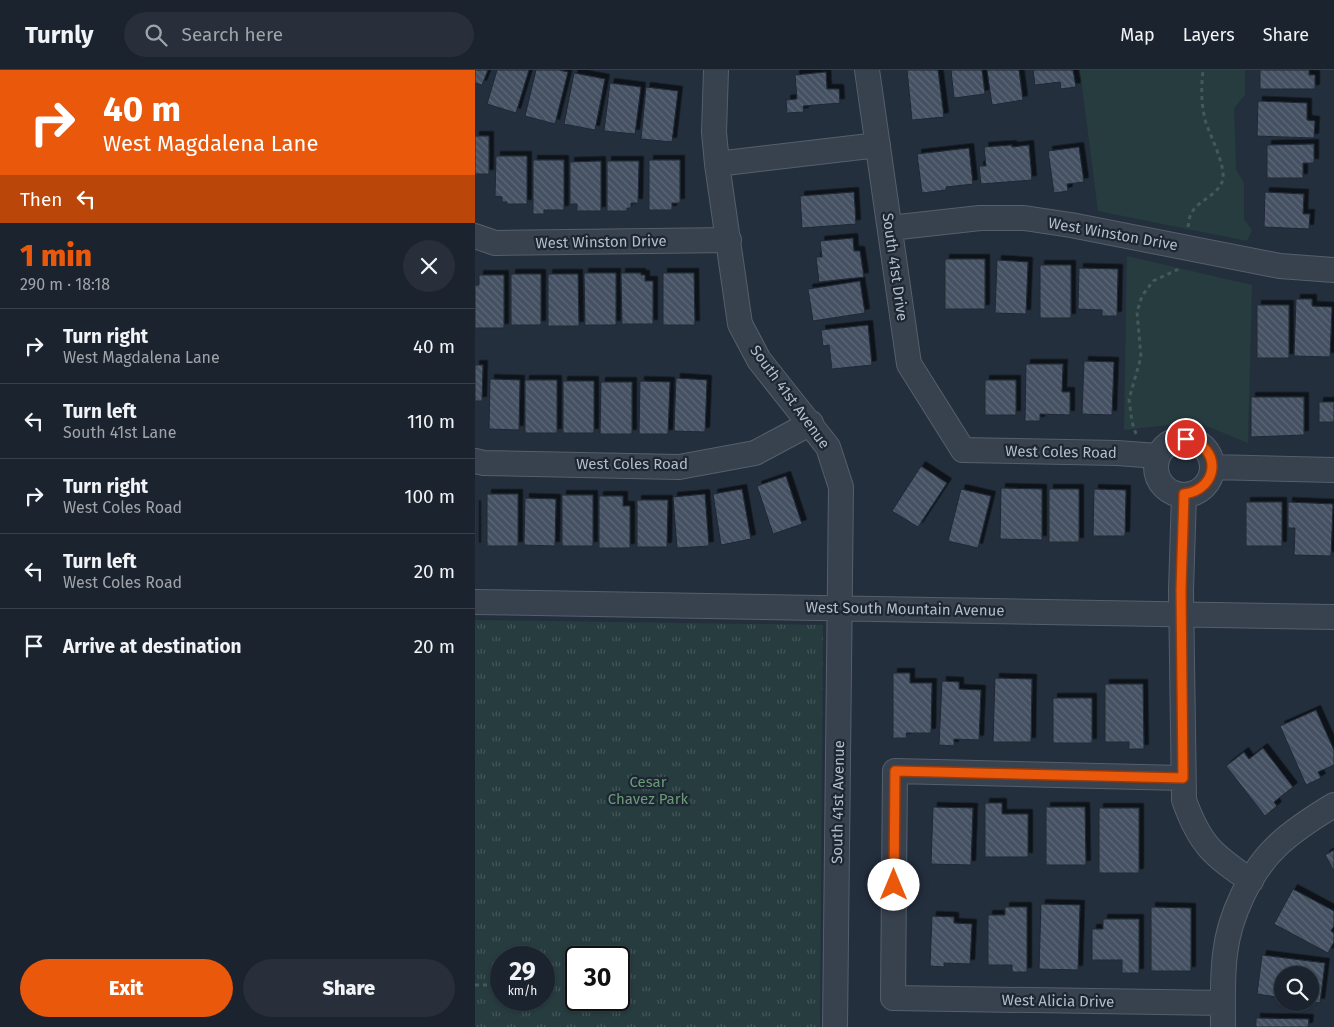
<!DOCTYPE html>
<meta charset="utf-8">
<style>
:root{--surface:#1b232e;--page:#282f3a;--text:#f1f3f6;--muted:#a0a4aa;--line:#39404a;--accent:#ea580c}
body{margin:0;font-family:"Fira Sans",sans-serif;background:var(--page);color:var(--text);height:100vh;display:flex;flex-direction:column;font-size:19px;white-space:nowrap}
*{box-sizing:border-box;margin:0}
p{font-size:16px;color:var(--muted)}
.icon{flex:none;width:28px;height:28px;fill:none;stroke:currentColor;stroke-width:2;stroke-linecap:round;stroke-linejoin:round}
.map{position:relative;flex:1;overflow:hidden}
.details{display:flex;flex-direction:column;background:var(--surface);width:475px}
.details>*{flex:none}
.banner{background:#ea580c;color:#fff;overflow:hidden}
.fabs{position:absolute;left:799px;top:896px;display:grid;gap:10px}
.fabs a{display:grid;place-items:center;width:45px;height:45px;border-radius:50%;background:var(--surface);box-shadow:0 1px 4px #0004,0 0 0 1px var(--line);font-size:25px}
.speed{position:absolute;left:15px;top:876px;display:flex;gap:10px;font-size:25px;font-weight:700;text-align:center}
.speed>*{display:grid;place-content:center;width:65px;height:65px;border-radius:50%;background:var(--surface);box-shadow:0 1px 4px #0004,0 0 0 1px var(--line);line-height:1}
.speed small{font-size:12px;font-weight:400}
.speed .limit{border:2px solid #111;border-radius:8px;background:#fff;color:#111}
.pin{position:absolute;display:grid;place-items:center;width:42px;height:42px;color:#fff;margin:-21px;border:2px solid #fff;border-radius:50%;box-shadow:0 1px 5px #0007}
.me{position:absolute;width:55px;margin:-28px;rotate:0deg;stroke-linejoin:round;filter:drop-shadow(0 0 4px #0008)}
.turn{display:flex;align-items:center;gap:18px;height:105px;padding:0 20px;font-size:22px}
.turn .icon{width:65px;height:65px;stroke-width:2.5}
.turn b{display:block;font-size:35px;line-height:42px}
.then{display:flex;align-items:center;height:48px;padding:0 20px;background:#0003;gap:10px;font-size:19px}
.round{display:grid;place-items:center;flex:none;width:52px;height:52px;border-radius:26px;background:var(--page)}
.headline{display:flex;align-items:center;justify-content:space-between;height:85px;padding:0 20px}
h1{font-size:30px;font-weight:800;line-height:38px;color:var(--accent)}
.primary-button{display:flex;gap:10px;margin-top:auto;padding:10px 20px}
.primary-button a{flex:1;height:58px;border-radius:30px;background:var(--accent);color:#fff;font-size:20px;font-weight:800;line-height:58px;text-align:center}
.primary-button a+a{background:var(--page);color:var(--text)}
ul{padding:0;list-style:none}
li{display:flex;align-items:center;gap:15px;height:75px;padding:0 20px;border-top:1px solid var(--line)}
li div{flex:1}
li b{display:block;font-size:19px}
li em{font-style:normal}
header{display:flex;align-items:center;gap:30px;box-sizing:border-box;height:70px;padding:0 25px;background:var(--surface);border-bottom:1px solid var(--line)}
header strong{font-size:24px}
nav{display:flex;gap:28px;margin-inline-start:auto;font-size:18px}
.search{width:350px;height:45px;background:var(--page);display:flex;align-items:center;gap:12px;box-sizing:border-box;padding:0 18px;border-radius:28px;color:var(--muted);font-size:19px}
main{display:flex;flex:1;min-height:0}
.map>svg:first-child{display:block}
.grass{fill:#263c3f}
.park{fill:url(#park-tufts);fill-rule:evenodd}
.building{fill:url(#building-back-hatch);stroke:#1f2835;filter:url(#shadow)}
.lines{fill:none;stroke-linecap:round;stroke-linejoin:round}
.minor-casing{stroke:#565f6c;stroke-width:26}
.path{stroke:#44595c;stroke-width:3;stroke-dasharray:4 4;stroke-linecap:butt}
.minor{stroke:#38414e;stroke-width:24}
.route-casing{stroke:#983908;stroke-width:12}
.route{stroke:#ea580c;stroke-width:9}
.labels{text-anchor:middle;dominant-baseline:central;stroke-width:4.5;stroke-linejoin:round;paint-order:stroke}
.street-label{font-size:15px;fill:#b4bcc9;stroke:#1d2633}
.park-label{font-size:15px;fill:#6b9a76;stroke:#1d2633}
</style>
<header>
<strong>Turnly</strong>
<div class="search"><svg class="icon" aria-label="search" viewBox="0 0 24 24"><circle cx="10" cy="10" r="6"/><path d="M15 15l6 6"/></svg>Search here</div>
<nav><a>Map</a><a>Layers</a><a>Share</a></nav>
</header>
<main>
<section class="details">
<div class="banner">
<div class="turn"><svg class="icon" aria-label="right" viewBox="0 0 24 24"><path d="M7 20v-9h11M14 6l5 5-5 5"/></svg><div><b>40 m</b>West Magdalena Lane</div></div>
<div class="then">Then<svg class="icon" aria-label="left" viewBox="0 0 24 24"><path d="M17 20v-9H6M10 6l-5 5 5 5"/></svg></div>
</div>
<div class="headline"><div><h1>1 min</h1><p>290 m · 18:18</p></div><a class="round"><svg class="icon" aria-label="close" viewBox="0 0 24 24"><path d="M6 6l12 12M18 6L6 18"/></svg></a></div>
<ul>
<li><svg class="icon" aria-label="right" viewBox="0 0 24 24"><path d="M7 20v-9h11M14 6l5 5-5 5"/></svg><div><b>Turn right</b><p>West Magdalena Lane</p></div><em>40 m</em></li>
<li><svg class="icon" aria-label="left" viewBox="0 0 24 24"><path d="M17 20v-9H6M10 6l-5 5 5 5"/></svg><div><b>Turn left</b><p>South 41st Lane</p></div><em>110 m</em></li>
<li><svg class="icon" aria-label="right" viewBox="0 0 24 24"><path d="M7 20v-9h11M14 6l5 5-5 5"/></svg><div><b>Turn right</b><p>West Coles Road</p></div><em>100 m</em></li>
<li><svg class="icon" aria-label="left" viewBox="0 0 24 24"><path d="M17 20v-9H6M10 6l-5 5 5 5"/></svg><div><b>Turn left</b><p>West Coles Road</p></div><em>20 m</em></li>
<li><svg class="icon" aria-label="arrive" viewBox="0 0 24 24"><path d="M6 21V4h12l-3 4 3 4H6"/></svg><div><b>Arrive at destination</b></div><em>20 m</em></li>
</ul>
<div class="primary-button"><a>Exit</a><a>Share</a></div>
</section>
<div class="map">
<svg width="859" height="957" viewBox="0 0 859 957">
<defs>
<pattern id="park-tufts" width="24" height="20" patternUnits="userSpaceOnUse" patternTransform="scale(1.25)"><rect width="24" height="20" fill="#263c3f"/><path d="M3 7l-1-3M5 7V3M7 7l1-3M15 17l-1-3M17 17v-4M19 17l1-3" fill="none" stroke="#435659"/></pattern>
<pattern id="building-back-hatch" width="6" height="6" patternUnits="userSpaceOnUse" patternTransform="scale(1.25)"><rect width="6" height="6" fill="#455162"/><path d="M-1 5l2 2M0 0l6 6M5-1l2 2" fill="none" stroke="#5d6877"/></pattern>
<filter id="shadow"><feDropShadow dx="4.5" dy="-4.5" stdDeviation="0" flood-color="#0009"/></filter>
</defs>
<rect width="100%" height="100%" fill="#242f3e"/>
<path class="grass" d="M605,0h165v25l-11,13 2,61 8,14v36l8,11 -5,11 -149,-30z
M652,186l125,29 -4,158 -44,-18 -26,-1 -54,6z"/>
<path class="park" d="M0,550l348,5 -3,402h-345zM26,888h43v42h-43zM101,888h43v42h-43z"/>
<path class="building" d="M0,0h13l-6,15 -7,-2z
M22,0h32l-13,43 -29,-9z
M61,0h23l9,2 -13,52 -30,-8z
M432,0h31l6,47 -32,3z
M476,0h31l3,24 -31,4z
M512,0h32l4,30 -31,5z
M558,0h40l3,17 -15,2 -1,-7 -25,3z
M785,0h49v5h6v14h-55z
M351,2l1,17h12l1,14 -37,3 1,6 -17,1 -1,-13 11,-1 -2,-24z
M99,3l31,6 -10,51 -31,-6z
M135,13l31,4 -6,47 -31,-3z
M171,17l32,4 -6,51 -31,-3z
M783,31l49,2v17l8,1 -1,17 -57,-2z
M0,66h14v38h-14z
M839,74v19h-11v15h-36v-33z
M537,75v2l17,-2 3,35 -51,4 -2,-18h7l-2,-19z
M604,77l5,35 -17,2 1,7 -14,2 -6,-42z
M494,78l4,36 -27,3v3l-24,3 -5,-39z
M21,86h31v48h-21l1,-2h-5v-5l-7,-1z
M58,90h31v50h-20v4h-11z
M174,90h31v43h-8v7h-23z
M126,91v50h-24v-7h-7v-42z
M132,91h32l-1,42h-7v5h-4v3h-20z
M379,122l2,32 -54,4 -2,-32z
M790,122l39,2 -1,20h7l-1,15 -45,-2z
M378,168l1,13h6l4,26 -45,5 -3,-25h6l-2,-16z
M470,189h40v50h-40z
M522,190l31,2 -2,52 -31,-1z
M565,195h31v53h-31z
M604,198l39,1 -1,47h-15v-6l-24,-1z
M109,203h32v52h-31z
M146,203h20v2h4v6h8v43h-31z
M188,203h31l1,52h-32z
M36,204h30v51h-30z
M73,204h30l1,52h-31z
M4,205h25v53h-29v-43h4z
M385,211l5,32 -52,8 -5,-32z
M821,229h16v7l20,1 -2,50 -36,-1z
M782,235h32v53h-32z
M393,255l4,40 -40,4 -3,-24 -6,1 -2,-16z
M609,291l30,1 -2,53 -30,-1z
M551,294h37l-1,28h8v23l-30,-1v7h-15z
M0,295h8l-1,36h-7z
M201,308l31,2 -2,52 -31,-1z
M15,309l30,1 -1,50 -30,-1z
M50,310h32v53h-32z
M510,310h31v35h-31z
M88,311h31v52h-31z
M165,311l30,1 -2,52h-29z
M126,312h31v52h-32z
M776,327h53v38l-53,2z
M844,332h15v20h-15z
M446,396l26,17 -29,44 -26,-16z
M311,406l16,48 -29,10 -16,-48z
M526,418l41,1v51l-42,-1z
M267,419l9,50 -30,6 -8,-51z
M486,419l30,7 -13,52 -30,-7z
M574,419h30v53h-30z
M619,419l32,1 -1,46h-32z
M12,424h31v52h-31z
M230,424l4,52 -32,2 -4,-51z
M87,425h31v51h-31z
M124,426h24v10h7v42h-31z
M50,428l31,1 -1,47 -31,-1z
M162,430h31l-1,47h-30z
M771,432h36v44h-36z
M813,432l45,2 -2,52 -37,-1 1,-27h-7z
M0,435h1v42h-1z
M418,603h17v10h22l-1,50h-25l1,5h-14z
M520,608l37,1 -1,63h-38z
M467,611l17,1v7l22,1 -2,50 -25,-1v7l-15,-1z
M630,614h38l1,65h-15v-7h-24z
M578,628h39v45h-39z
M841,640l18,40v15l-16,7 3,6 -15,7 -26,-59z
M788,678l30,39 -19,15 3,4 -12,10 -39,-50 18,-14 5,7z
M510,733h17v11h26v43h-43z
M458,737l40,1 -2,57 -40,-1z
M571,737h39l1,58h-40z
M624,738h40v65h-40z
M859,780v21l-9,-16z
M818,819l41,22v15l-3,5 3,2v9l-6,11 -54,-29z
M566,834l39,1 -2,65 -39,-1z
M530,837h22v65h-15v-7h-24v-50h17z
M676,837l40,1v63h-40z
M457,846l22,1v6l18,1 -2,40 -26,-1v4l-14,-1z
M628,849h36v54h-17v-13h-30v-31h11z
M787,885l63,8 -5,40 -10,-2v-26h-27v23l-26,-4z
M781,948l53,1 -1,8h-52z"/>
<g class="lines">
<g class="minor-casing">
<path id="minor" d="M241,0l-2,62 3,32 23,160 19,36 69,87 13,40 -6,540
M392,0l42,294 54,86 154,3 41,3
M242,94l161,-19
M415,158l90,-10h44l47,7 209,41 54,4
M0,166l20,7 234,-3
M681 397a28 28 0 1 1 56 0a28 28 0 1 1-56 0Z
M0,391l9,2 195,4 76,-14 56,-30
M737,397l122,3
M709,425l-3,95 3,210c16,45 29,55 67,81
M0,532l859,15
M707,708l-287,-7 -2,227 330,5
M748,957c0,-24 -1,-49 2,-73 4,-37 25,-83 53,-109 17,-16 36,-28 56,-40"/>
</g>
<path class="path" d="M713,157c1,-5 1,-11 4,-15 8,-13 27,-17 31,-33 2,-14 -12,-42 -17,-56 -5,-18 -5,-34 -3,-53
M661,364l-4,-12 -3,-23 12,-42 -4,-45 5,-16 11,-15 26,-12v-3
M0,915h20"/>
<use href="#minor" class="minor"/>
</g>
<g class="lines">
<g class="route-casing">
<path id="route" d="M419,815l1,-114 288,7 -2,-188 3,-96c36,-5 38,-48 2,-55"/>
</g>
<use href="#route" class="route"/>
</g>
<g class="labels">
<g class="street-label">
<text transform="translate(638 164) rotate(10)">West Winston Drive</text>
<text transform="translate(126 172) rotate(-1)">West Winston Drive</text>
<text transform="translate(420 197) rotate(82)">South 41st Drive</text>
<text transform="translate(315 327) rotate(54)">South 41st Avenue</text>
<text transform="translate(586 382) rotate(1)">West Coles Road</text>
<text x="157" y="394">West Coles Road</text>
<text transform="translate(430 539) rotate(1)">West South Mountain Avenue</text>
<text transform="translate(363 732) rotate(-89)">South 41st Avenue</text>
<text transform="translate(583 931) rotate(1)">West Alicia Drive</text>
</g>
<g class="park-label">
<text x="173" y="712">Cesar<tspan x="173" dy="17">Chavez Park</tspan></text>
</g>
</g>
</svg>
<div class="fabs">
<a><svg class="icon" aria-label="search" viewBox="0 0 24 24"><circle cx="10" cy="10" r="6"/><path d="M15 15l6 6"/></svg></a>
</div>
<div class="speed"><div>29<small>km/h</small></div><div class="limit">30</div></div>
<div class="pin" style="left:711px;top:369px;background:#d93025"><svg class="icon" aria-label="arrive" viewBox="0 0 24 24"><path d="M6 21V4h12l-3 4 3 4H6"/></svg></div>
<svg class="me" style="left:419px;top:815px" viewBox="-20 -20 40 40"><circle r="19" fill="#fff"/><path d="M0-13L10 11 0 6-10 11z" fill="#ea580c"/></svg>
</div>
</main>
